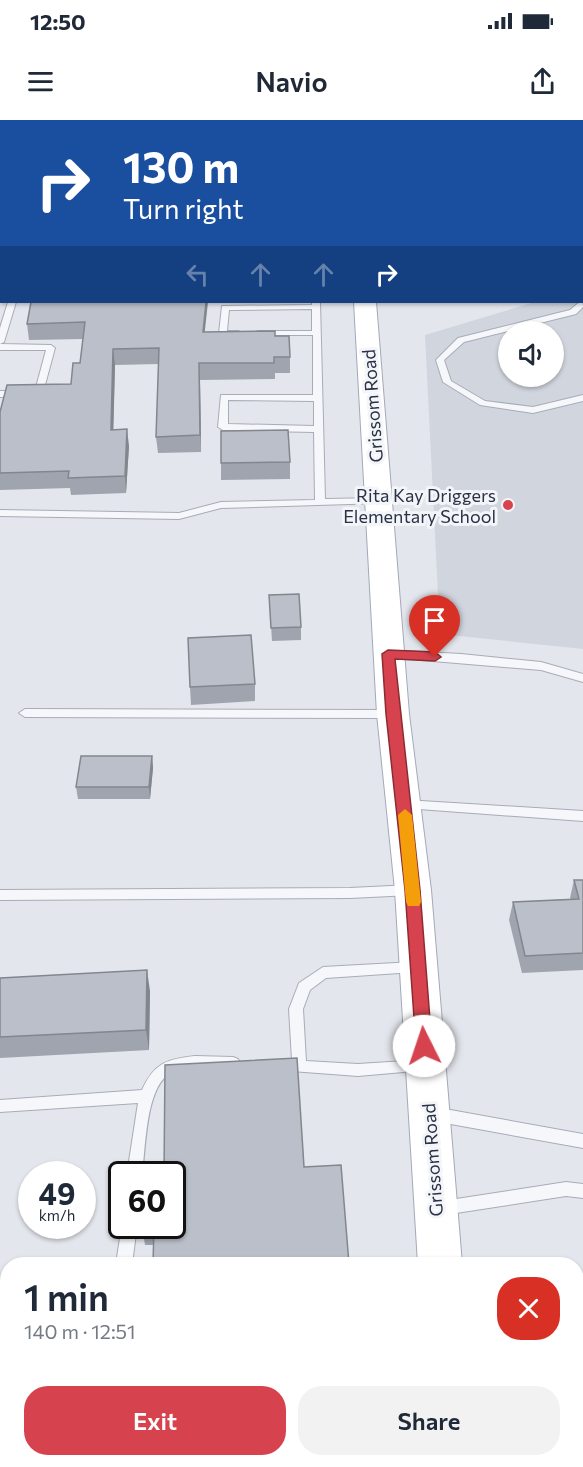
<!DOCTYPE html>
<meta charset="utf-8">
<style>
:root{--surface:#fff;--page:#f2f2f3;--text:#1f2937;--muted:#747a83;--accent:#d6434e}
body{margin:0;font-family:Commissioner,sans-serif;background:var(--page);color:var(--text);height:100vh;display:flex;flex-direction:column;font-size:22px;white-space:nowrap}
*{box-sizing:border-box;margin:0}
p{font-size:20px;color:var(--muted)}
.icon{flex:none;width:33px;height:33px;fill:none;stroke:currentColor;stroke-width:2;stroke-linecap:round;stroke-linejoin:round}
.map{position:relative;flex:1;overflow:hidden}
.details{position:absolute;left:0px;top:1137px;width:584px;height:210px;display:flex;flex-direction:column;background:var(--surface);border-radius:24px 24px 0 0;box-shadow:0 2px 4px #0004}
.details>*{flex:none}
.guide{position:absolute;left:0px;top:0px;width:584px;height:183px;box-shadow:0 2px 4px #0004;background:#1a4fa0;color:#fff;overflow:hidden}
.fabs{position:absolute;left:498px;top:201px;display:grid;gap:12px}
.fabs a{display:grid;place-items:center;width:66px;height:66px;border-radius:50%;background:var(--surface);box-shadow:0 2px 4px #0004;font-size:30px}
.speed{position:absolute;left:18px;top:1041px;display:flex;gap:12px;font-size:30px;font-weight:700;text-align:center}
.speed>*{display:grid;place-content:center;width:78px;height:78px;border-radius:50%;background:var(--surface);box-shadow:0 2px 4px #0004;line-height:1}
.speed small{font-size:15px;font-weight:400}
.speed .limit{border:3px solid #111;border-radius:9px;background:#fff;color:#111}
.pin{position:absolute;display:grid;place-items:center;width:51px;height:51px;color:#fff;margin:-62px -26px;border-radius:50% 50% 50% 0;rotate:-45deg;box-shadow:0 0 6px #0007}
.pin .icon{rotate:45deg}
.me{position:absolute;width:66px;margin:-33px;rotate:356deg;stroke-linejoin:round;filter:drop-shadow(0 0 4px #0008)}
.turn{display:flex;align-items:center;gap:21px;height:126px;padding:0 24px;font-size:27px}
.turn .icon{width:78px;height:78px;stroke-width:2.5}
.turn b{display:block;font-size:42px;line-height:51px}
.lanes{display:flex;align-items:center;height:57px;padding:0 24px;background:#0003;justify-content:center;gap:30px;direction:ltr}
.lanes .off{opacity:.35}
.round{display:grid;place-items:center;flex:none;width:63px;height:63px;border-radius:24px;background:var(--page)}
.head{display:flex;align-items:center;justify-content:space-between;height:102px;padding:0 24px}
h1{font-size:36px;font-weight:600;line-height:45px}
.button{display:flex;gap:12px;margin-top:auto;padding:12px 24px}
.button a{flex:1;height:69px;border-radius:24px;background:var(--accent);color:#fff;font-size:24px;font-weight:600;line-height:69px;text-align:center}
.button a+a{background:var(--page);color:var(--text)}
.status{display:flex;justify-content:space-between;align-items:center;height:42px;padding:0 30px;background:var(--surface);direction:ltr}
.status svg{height:16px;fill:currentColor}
header{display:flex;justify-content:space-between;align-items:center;height:78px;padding:0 24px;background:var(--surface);font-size:27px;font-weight:600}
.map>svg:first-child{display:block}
.built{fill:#d1d5de;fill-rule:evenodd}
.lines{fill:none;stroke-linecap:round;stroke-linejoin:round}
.service-casing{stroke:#a8acb7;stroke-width:2}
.minor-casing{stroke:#a8acb7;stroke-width:2}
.primary-casing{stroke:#a2a9b9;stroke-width:2}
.service{fill:#f6f7fa;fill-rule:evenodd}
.minor{fill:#f6f7fa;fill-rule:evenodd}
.primary{fill:#fff;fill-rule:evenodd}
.wall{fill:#a0a4ae}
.shaded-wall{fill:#82868d}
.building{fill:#babfca;stroke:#82868d;stroke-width:1.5}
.route{fill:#d6434e;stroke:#8b2c33;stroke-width:1.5}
.slow{fill:#f59e0b}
.poi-dot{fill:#d6434e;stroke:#f3f5f9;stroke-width:2}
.labels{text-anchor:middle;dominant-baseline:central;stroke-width:6;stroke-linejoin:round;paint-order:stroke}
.street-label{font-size:18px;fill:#2a3246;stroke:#f3f5f9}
.poi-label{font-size:18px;fill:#2a3246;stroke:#f3f5f9;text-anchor:end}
</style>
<div class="status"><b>12:50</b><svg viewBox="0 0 49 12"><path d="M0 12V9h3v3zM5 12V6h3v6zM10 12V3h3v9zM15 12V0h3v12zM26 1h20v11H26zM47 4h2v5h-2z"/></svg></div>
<header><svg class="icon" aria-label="menu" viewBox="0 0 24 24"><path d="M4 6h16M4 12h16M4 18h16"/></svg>Navio<svg class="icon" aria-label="share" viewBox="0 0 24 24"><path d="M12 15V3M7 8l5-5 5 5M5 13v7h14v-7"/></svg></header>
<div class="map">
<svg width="583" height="1347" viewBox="0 0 583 1347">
<rect width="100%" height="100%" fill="#e3e6ec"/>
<path class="built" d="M395,0h188v123l-1,-121z
M583,144v385l-143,-15 -15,-299 110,-33h47zM508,212h46v44h-46z"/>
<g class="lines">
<g class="service-casing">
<path id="service" d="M533,0l12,2h-11z
M582,4h1l-1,5z
M582,46h1l-1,5z
M582,61h1v4h-1z
M582,78h1v5h-1z
M0,137h2l-2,5z
M582,180l1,7 -7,7 -112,28 -20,18 7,21 34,20 48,6 50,-12v6l-50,12 -53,-8 -37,-23 -7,-22 22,-22 112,-28z
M8,182h8l-12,40 -4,2 51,1 4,3 -13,48 -42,1v-6h35l11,-41h-46v-22z
M312,182h8l5,197 54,-1 3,1v4l-161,5 -42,11 -179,-3v-6l179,3 42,-11 94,-2 -1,-68 -91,-2 -5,-3 3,-32h92v-60h-55l-4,-2 4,-2h54v-22l-83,1 -2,21h11l4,2c-5,4 -18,4 -23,0l3,-27 90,-1zM228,280l86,1v25l-86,-2z
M389,530l72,4 80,8 42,12v8l-42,-12 -156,-13 -1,-3z
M25,589l366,1 6,4 -6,4 -366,-1 -6,-4z
M405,680l178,11v10l-178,-13 -6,-4z
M411,765l5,1 1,4 -1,4 -5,1 -61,3 -350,2v-10l350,-2z
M414,842l5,1 2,4 -2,4 -5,1 -88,6 -16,12 -7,19 3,52 52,3 63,-4 5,2 2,4 -2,4 -68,6 -80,-6 -2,-4 2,-4 14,-2 -3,-51 10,-26 24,-16z
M195,936l38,1 5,2 2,4 -2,4 -5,2c-19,-1 -42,-4 -60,3 -28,11 -27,77 -31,102h-15l11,-71 -138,9v-12l142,-10c12,-27 25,-31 53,-34z
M434,987l149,27v14l-149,-27 -5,-2 -2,-5 2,-5z
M566,1062l17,2v14l-17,-2 -123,19 -5,-2 -3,-5 3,-5 5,-2z
M122,1105l15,1 -5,38h-16z
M576,1337l7,1v9h-32l-2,-5 1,-2h26z
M104,1340h21l4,7h-21z"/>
</g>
<g class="minor-casing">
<path id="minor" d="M0,9h2v8h-2z
M582,107h1v9h-1z"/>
</g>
<g class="primary-casing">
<path id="primary" d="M355,0h18l-19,2z
M354,182h22l33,412 22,176 31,374h-44l-23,-374 -18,-176z
M430,1340h48l1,7h-48z"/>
</g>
<use href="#service" class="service"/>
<use href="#minor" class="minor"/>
<use href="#primary" class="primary"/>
</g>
<path class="wall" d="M21,0h190v2h-185z
M31,182l174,30 70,4 15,21v16h-15v6l-75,1 1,72 -43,1 -2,-16 3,-73 -44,1 -2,64 16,17 -3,47 -55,2 -1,-7 -70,2v-78l71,-28 9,-21 3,-24 -54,1 -2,-16z
M290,342v17l-69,1v-17z
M269,475l32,32v13l-29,1z
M255,564v17l-64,4 -1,-18z
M152,636l1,12 -3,31h-72l-2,-12z
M574,760h9v90l-61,3 -13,-53 4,-18 58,-3 -1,-1z
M0,858l150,13 -1,59 -149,8z
M297,938l-143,187h-9l-3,-19z"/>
<path class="shaded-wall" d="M294,0h10l-1,2h-11z
M2,106v17l-2,1v-17z
M206,182h2l-5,46v-16z
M113,229l2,16 -2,81 -2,-16z
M199,243l1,17 1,72 -1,-17z
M127,309l2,17 -3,47 -1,-17z
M152,636l1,12 -3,31 -1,-12z
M147,850l3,21 -1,59 -3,-20z
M28,1340h8l-1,7h-8z"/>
<path class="building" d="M64,0h147v2h-139z
M242,0h52l-2,2h-48z
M0,40h2v66l-2,1z
M31,182h175l-3,30 72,-1v5h14l1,21h-16v6h-75l1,72 -44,2 3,-89 -46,1 -2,81 16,-1 -2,47 -57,2 1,-7 -69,2v-61l7,-27 64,-1 2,-21h7l5,-41 -58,2z
M288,310l2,32 -69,1v-32z
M299,474l2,33 -30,1 -2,-33z
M251,515l4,49 -65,3 -2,-49z
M81,636h71l-3,31h-73z
M574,760h9v73l-58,3 -12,-54 66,-3z
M147,850l-1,60 -146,7v-59z
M297,938l7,109 37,-2 8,99h-196l1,-37h-12v-1h30v-52h-8l1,-109z
M0,1209h8v131h20l-1,7h-27z"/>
<path class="route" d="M388,530l47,2 6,5 -6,4 -40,-2 25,231 12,156 -2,5 -6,2 -5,-2 -3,-5 -11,-156 -19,-176 -4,-60z"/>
<path class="slow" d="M405,689l7,6 9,87 -2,4h-11l-2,-4 -8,-87z"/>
<circle class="poi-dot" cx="508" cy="385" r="6"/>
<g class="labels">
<g class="street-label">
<text transform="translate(372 286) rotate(-94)">Grissom Road</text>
<text transform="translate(432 1040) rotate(-94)">Grissom Road</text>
</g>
<g class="poi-label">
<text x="496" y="375">Rita Kay Driggers<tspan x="496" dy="21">Elementary School</tspan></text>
</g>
</g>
</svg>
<div class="fabs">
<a><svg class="icon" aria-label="sound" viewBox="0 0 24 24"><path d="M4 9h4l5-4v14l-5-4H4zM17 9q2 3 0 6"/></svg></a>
</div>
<div class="speed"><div>49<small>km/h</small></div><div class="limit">60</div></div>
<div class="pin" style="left:435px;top:537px;background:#d93025"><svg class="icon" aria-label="arrive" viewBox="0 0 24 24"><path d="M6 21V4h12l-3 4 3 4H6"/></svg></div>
<svg class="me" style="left:424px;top:926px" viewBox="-20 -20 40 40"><circle r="19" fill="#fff"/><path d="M0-13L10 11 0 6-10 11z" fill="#d6434e"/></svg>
<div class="guide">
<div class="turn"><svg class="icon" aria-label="right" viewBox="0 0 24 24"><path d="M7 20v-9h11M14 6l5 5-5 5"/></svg><div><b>130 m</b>Turn right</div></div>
<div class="lanes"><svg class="icon off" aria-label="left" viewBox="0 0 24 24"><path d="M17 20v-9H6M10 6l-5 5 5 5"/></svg><svg class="icon off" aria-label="ahead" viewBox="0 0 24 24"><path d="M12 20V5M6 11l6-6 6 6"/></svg><svg class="icon off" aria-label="ahead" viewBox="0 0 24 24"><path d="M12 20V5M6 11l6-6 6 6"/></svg><svg class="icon" aria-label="right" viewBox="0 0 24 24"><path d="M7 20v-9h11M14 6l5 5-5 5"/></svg></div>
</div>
<section class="details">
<div class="head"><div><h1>1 min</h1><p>140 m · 12:51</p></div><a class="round" style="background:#d93025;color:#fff"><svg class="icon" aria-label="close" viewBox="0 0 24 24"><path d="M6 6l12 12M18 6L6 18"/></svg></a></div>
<div class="button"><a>Exit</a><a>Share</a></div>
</section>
</div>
